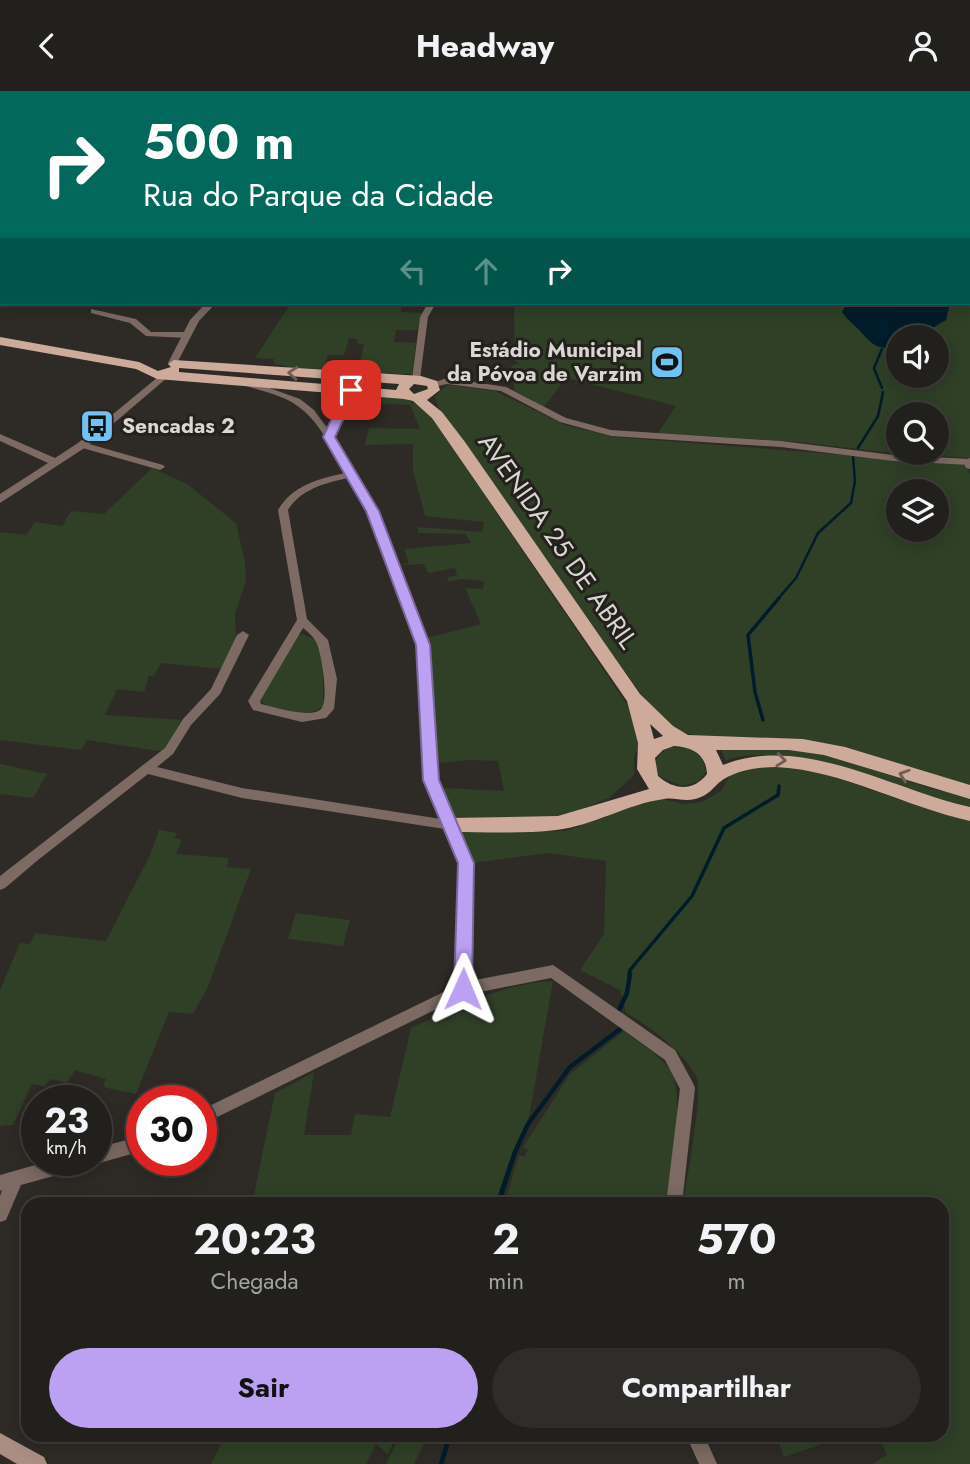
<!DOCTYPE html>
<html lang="pt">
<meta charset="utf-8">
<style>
:root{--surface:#22201c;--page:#2e2d29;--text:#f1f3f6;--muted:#a2a3a3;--line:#3f3e3b;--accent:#bca0f2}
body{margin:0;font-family:Jost,sans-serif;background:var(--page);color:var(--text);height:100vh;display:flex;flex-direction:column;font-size:26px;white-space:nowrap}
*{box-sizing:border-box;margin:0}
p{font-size:23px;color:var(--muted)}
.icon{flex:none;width:38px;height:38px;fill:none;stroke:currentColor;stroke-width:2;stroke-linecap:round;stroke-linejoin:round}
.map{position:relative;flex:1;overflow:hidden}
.panel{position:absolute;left:21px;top:1106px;width:928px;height:245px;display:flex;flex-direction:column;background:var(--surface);border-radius:21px;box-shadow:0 4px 18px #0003,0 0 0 2px var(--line)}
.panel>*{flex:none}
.top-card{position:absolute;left:0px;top:0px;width:971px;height:214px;box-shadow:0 4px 18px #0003,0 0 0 2px var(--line);background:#00695c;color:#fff;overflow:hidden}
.buttons{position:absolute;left:886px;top:234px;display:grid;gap:14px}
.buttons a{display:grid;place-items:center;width:63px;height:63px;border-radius:50%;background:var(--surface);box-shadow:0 4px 18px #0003,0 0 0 2px var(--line);font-size:35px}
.speed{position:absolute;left:21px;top:994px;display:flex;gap:14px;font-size:35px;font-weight:700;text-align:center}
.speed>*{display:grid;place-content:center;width:91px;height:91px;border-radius:50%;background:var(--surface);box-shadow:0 4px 18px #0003,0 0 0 2px var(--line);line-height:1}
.speed small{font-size:18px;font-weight:400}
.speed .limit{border:10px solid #d22;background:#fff;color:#111}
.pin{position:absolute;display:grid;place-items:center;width:60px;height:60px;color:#fff;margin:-30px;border-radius:14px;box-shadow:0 4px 10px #0006}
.me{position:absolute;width:77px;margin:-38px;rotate:1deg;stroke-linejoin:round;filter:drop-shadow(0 0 5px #0008)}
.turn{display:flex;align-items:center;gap:24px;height:147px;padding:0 28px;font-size:32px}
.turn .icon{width:91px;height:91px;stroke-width:2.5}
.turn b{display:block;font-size:49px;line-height:60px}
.lanes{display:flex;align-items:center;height:66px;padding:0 28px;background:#0003;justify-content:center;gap:35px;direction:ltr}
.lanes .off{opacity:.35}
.eta{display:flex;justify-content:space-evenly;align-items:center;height:119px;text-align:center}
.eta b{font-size:42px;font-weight:700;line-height:49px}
.cta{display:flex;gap:14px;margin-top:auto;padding:14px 28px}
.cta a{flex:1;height:80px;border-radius:42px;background:var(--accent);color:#111;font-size:28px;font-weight:700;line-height:80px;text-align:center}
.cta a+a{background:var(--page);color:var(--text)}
header{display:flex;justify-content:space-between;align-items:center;height:91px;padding:0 28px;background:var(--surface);font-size:32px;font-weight:700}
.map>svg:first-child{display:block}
.green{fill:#2f4027;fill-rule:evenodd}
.water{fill:#001c2a}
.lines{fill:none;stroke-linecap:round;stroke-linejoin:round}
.stream-far2{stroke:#001c2a;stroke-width:2.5}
.stream-far1{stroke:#001c2a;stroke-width:3.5}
.stream{stroke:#001c2a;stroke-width:4.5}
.minor{fill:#7c6a63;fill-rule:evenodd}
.tertiary{fill:#7c6a63;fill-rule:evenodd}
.secondary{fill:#aa8e83;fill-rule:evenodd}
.primary{fill:#ceaa9b;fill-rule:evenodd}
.motorway{fill:#eec3b1;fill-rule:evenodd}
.oneway{stroke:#705e55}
.route{fill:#bca0f2;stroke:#7a689d;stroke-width:2}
.labels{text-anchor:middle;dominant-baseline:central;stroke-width:6;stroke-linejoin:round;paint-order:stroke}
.far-poi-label{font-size:21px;font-weight:bold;fill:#d9d7d4;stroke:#24201c;text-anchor:end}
.street-label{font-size:26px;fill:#d9d7d4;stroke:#24201c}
</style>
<header><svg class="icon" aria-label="back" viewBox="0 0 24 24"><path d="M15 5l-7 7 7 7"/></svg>Headway<svg class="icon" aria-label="person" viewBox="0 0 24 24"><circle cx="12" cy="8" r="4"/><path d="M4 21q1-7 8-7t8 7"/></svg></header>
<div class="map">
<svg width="970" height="1373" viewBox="0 0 970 1373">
<rect width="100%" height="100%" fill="#2e2a26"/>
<path class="green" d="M970,85v282l-69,-4 -103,-12 -140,-9 18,-27 -120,-31 10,3 -22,29 -29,-16 -4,-25 9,-3 -5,-2 -1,-58h456zM898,247h38v38h-38zM898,324h38v38h-38z
M291,212h111l-1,9 21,1 -5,17h-21l-2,12 22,1 -4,31 -54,-1 6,-29 -7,-1v-4l-8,-1 -5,17h-16l-6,16 -35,-2v-3l-13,-2v-5l-19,-1z
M449,294l46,6 70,34 48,12 352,27 5,10v315l-166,-49 -43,-3 -56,1 -33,-9 -15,-13 -216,-302 -6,-17 10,-11zM898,401h38v38h-38z
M354,301l45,4 27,13 209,307 5,28 -6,12v19l-25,23 -51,20 -105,1 -10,-31 61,3 -6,-30 -28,-1 -31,3 -13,-125 55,-14 -16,-36 18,1 1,-8 -23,-2 -12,3 -2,-5 10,-1 -2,-8 -27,5 -4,-9 -25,1 10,-2 -5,-14 67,-6 -6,-9 -47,-1v-6l64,5 2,-10 -59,-6 -12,-46v-26l-48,1 4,-17 51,1 -10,-24 -60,-3z
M152,377l35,16 49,39 9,40 1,18 -11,32 1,26 -13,30 -62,-6 -7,13h-5l-5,16 -27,-3 -12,26 76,5 -15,30 -8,1 -71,-11 -6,10 -81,-10v-208l26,3 9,-13 27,4 9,-15 33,3z
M303,543l13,6 7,18v48c-12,13 -52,7 -63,-6l38,-64z
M671,656l17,1 14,10 4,13 -8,11 -16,4 -22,-9c-9,-13 -4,-24 11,-30z
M781,657l48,7 100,33 41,9v12c-54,-16 -196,-72 -244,-48l-5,-11z
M0,673l47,10 -14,24 -33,-4z
M784,674c64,11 122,43 186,53v646h-98l15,-9 -9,-20h64v-231h-259c3,-22 20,-109 14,-125 -8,-23 -50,-55 -71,-66l-6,-23 -40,-20 24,-36 2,-73 -58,-8 -75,10 -15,-34 107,2 93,-33 26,6 18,-2 19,-11 9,-16 16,-7z
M159,739l18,3 -2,5 7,2 -6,14 53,4 -2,9 24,2 -44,120 -14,25 -24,-2 -33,82 -33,-7 3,-8 -31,-9 -8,13 -17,-4 -5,7 -13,-2 -19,41 -13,1v-136l20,-47 10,1 5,-11 71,8 44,-86z
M296,822l54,7 -7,26 -55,-7z
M553,890l-24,136 -21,47 -13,40h-243l23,-111 39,-21 -10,63h47l4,-21 35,3 21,-89c45,-20 92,-45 142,-47z
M624,940c15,12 35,23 46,39 17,26 -1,101 -4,134h-162l15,-49 5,2 4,-7 -5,-3 47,-73z
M223,1344h174l-9,19 -12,-10 -10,20h-155l14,-27z
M400,1344h28l-14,29h-28z
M776,1344h72l-64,22z"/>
<path class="water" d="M847,212h67l6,2 5,-2h25l-4,17 -31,18h-17v8c-24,7 -29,-7 -44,-21 -5,-5 -8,-7 -12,-13z"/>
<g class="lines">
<path class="stream-far2" d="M882,258l-8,19 8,20
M858,357l20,-32 5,-24
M777,509l19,-22 22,-45 33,-30 4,-22 -2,-24"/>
<path class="stream-far1" d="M763,629l-8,-28 -7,-57 31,-37
M629,884l1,-5 62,-74 32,-68 54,-33 1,-9"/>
<path class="stream" d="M619,919l8,-17 3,-19
M498,1113l17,-52 13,-28 42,-57 50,-38
M441,1373l9,-29"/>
<path class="minor" d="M13,0l11,2h-9z
M237,0h7l-9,2z
M561,0h6l-7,2z
M671,0h6v2h-6z
M760,0h7l1,2h-7z
M0,84h2v4h-2z
M0,163h2v4h-2z
M428,212h8l-8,14 -8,62 -4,3 -4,-3 8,-62z
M91,218l45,10 15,13h36l4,3 -4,3 -41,-2 -16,-13 -39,-10z
M447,287l59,9 60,31 45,12 170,11 112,14 77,4v6l-77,-4 -112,-14 -170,-11 -51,-14 -59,-31 -54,-7 -14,3 -4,-3z
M247,289l53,19 14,11 14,19 20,-41 7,2 -21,47 43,74 49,124 5,24 6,121 35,83 -2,118 83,-16 122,85 18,33 2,5 -13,116h-16l14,-115 -15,-29 -114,-82 -86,17 -264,130v-15l255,-124 4,-123 -15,-34 -203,-31 -94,-24 -110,86 -33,28 -5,2v-14l165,-128 18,-29 28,-30 26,-54 6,-4 6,4 -29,59 -29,31 -18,29 -16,13 85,21 199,31 -16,-39 -6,-121 -5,-24 -47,-124 -19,-33c-23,5 -47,11 -60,32l19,109 21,21 9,39 -3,30 -8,9 -24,4 -49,-12 -5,-9 49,-81 -19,-110c15,-25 40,-31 67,-37 -13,-24 -26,-53 -49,-68 -14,-10 -36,-14 -52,-20v-4zM303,537c5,4 12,10 14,16 5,12 12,56 4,65 -10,10 -47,-2 -60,-5l-1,-3z
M82,351l81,23 2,2 -5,3 -81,-23 -2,-2z
M142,1045v15l-46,13 -5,-3 5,-1v-12z
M53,1069h37l-2,5 -6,3 -61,17 -15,35 -6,2v-26l2,-6 -2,1v-16z
M686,1344h18l13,29h-18z"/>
<path class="tertiary" d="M457,0h8v2h-7z
M206,212h10l-17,18 -23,44h-6l-2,-2 22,-43z
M164,281l4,1v4l-82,70 -86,56v-9l48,-31 -48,-22v-7l55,24 23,-15z
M970,367v11l-4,-1 -3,-7z"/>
<path class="secondary" d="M0,1342l44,24 3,7h-30l-17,-10z"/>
<path class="primary" d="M0,246l139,25 19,9 13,-4 -3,-3 6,-4 247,16 16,5 3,9 -13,10 15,12 23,30 175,252 33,32 15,9 115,4 42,8 125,38v14l-146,-44 -35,-5h-73l7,15c78,-32 170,25 247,42v14c-64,-14 -128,-51 -194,-54 -17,0 -37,3 -52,12 -11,7 -13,16 -29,20 -11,3 -21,-2 -31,0 -37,5 -71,27 -108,31 -34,4 -71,2 -106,2l-6,-2 -3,-5 3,-5 6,-2 108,-2 91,-27 -12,-20 1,-26 -11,-42 -195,-283 -19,-17 -9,-2 -247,-20 -21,-10 -136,-24zM179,277l220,16 -3,6 -217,-18zM414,293l13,2 1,3 -14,5 -5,-5zM650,633l11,10 2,2 -9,3zM674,655c18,1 32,8 33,28 -14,18 -33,16 -49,2l-3,-18 8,-8z"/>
<path class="motorway" d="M953,0h17v4v-2h-18z
M0,187h2v8h-2z"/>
</g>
<defs><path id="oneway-chevron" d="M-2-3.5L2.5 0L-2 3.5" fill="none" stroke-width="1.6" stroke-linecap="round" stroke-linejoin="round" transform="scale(1.75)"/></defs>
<g class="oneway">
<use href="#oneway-chevron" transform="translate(293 282) rotate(-175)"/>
<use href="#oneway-chevron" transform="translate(781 669) rotate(6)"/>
<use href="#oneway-chevron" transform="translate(904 684) rotate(-162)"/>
</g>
<path class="route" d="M351,296l6,3 -22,47 44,74 51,134 9,135 35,83 -2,126 -2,6 -7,2 -6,-2 -3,-6 4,-126 -35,-83 -7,-135 -50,-134 -43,-74 22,-47z"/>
<defs>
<g id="stadium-square" transform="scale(1.75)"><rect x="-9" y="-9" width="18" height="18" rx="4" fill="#72c1f5" stroke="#24201c"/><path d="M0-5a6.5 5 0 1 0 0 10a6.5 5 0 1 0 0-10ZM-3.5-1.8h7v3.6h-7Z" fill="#111"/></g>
<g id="bus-square" transform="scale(1.75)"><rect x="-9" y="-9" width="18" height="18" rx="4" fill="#72c1f5" stroke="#24201c"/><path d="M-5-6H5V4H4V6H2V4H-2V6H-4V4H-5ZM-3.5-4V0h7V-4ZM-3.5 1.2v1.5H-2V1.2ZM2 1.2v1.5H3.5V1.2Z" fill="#111"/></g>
</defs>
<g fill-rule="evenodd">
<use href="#stadium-square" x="667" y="271"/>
<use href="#bus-square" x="97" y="335"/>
</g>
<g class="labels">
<g class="far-poi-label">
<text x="642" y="259">Estádio Municipal<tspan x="642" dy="24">da Póvoa de Varzim</tspan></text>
<text x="122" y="335" text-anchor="start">Sencadas 2</text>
</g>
<g class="street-label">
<text transform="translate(558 450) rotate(55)">AVENIDA 25 DE ABRIL</text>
</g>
</g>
</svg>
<div class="buttons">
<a><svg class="icon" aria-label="sound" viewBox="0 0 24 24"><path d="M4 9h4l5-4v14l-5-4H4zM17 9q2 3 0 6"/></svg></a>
<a><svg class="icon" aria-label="search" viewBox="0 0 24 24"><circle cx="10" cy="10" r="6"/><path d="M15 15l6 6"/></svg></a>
<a><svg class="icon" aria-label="layers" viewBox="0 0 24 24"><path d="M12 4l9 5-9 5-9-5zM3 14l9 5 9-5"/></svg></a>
</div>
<div class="speed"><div>23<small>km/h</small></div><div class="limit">30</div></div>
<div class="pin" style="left:351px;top:299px;background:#d93025"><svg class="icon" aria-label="arrive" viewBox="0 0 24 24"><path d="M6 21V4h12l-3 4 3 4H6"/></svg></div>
<svg class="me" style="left:463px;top:898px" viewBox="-20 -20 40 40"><path d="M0-17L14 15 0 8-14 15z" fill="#bca0f2" stroke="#fff" stroke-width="4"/></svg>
<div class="top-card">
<div class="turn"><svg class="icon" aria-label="right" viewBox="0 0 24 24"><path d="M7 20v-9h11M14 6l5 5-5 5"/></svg><div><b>500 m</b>Rua do Parque da Cidade</div></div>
<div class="lanes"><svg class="icon off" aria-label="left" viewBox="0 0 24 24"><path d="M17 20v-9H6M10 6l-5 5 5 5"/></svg><svg class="icon off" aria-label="ahead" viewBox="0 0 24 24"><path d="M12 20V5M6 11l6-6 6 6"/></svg><svg class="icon" aria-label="right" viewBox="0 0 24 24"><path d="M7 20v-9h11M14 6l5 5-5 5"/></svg></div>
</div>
<section class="panel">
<div class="eta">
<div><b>20:23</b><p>Chegada</p></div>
<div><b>2</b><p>min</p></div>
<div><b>570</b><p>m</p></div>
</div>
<div class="cta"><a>Sair</a><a>Compartilhar</a></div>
</section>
</div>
